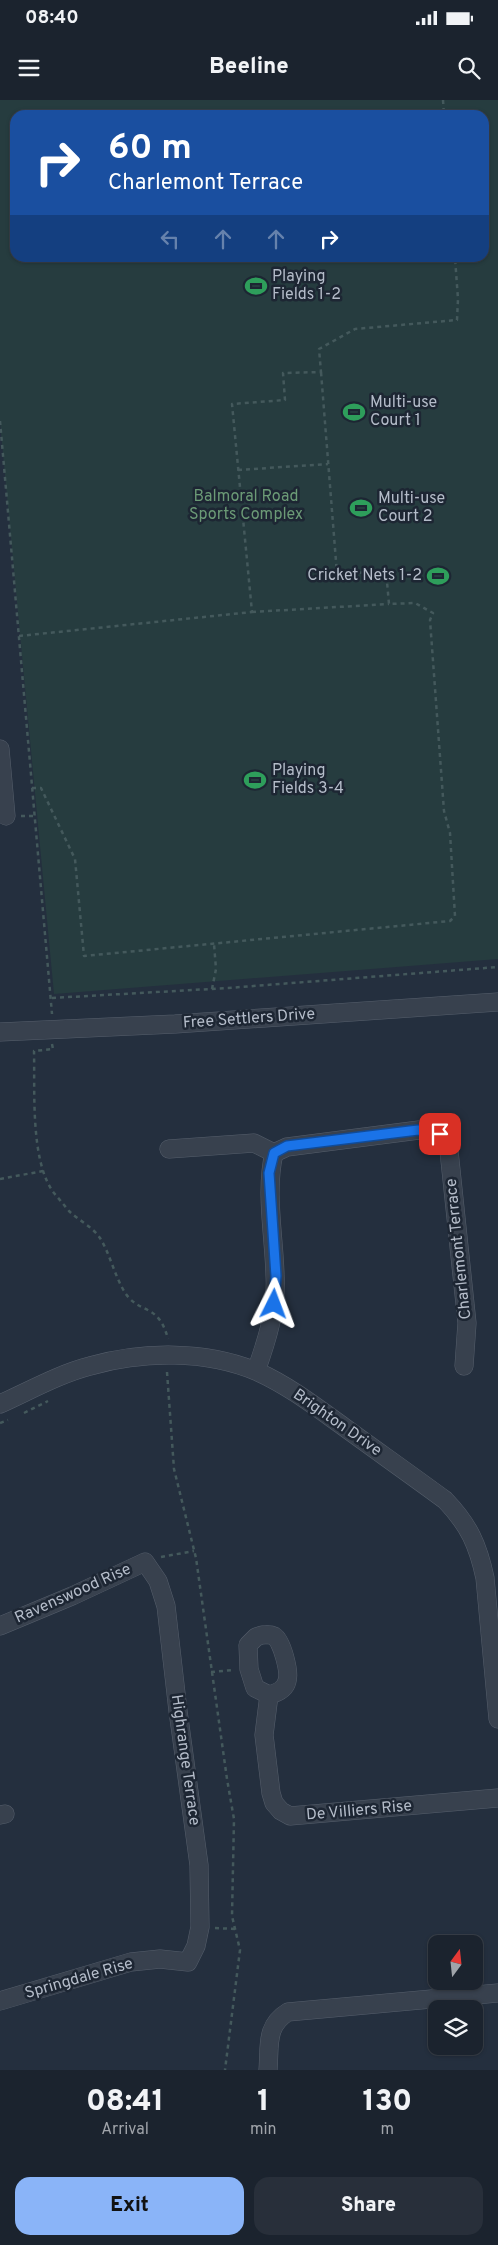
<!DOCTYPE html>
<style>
:root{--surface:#1b232e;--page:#282f3a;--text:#f1f3f6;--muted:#a0a4aa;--line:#39404a;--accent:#8ab4f8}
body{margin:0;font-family:Overpass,sans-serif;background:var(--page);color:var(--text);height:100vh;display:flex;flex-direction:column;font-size:19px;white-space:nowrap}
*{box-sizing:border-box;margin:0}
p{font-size:16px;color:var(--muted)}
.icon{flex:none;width:28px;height:28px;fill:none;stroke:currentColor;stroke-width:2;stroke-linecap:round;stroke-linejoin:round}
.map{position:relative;height:1970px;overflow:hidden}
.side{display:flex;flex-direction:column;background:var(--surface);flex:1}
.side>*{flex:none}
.banner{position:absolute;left:10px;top:10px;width:479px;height:152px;border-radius:15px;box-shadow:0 1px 4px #0004,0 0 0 1px var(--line);background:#1a4fa0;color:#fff;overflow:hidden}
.needle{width:32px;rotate:15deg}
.tools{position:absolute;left:428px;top:1835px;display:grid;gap:10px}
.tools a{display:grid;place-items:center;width:55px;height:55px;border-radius:10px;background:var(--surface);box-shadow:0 1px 4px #0004,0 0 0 1px var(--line);font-size:25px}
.pin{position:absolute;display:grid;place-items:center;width:42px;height:42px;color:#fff;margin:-21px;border-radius:10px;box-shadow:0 2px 8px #0006}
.me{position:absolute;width:55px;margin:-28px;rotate:3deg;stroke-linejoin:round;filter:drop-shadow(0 0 4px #0008)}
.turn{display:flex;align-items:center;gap:18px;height:105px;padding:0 15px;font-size:22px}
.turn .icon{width:65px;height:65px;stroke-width:2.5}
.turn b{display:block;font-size:35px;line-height:42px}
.lanes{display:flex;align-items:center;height:48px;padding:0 15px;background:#0003;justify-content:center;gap:25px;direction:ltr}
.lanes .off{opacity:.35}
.eta{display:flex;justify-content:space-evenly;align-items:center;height:85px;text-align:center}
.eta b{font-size:30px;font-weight:800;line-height:35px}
.action{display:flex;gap:10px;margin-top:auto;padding:10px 15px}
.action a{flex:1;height:58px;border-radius:15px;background:var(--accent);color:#111;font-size:20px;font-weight:800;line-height:58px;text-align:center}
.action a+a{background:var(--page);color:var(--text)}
.status{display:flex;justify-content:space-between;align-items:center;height:35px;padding:0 25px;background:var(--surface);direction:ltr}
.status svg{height:14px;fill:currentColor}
header{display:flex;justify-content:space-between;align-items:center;height:65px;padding:0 15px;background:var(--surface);font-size:22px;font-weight:800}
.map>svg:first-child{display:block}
.green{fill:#263c3f;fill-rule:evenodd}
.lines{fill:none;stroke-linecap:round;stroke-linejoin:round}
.minor-casing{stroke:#565f6c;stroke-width:19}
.path{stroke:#44595c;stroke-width:2.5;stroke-dasharray:4 4;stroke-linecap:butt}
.minor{stroke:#38414e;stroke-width:18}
.route-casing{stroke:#114b97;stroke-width:12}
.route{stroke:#1a73e8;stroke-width:9}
.labels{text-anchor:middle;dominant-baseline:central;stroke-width:5;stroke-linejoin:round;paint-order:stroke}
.poi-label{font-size:16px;fill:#b4bcc9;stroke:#1d2633;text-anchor:start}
.park-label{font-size:16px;fill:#6b9a76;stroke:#1d2633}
.street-label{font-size:16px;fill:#b4bcc9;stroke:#1d2633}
</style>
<div class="status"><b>08:40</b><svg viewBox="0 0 49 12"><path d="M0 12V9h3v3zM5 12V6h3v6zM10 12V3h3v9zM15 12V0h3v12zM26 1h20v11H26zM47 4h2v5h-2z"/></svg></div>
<header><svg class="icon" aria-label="menu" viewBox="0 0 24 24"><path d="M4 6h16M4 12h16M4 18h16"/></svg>Beeline<svg class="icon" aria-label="search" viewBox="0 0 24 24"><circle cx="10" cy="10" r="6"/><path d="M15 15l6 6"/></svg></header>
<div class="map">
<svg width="498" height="1970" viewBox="0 0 498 1970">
<rect width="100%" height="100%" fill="#242f3e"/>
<path class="green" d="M0,0h498v859l-444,35 -54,-572zM15,15h469v143h-469z"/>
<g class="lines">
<g class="minor-casing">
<path id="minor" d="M0,649l6,67
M0,932l175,-8 323,-22
M169,1049l85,-6 20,10
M256,1271c11,-31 21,-62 19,-96 -1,-40 -10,-83 -1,-122l13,-6 132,-17 21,4 9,17 18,172 -3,43
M0,1304c29,-13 59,-30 90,-38 53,-15 116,-16 168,6 31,14 58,35 86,55 33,24 67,48 101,73 24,25 33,45 40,78l13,141
M0,1526l72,-30 73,-34 13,19 8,25 12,105 21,154 1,62 -4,19 -8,16 -28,-3 -29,3 -131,39
M262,1535c4,0 8,-1 12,1 8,5 16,36 13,45 -2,9 -10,12 -18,14l-14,-7 -6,-19 -1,-24 8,-8z
M269,1595l-5,40 7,58 3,10 7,8 9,5 208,-18
M0,1715l5,-1
M268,1970c2,-24 -3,-44 20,-58l210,-19"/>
</g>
<path class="path" d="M443,0l1,15
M0,321l52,593
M238,370l90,-6
M252,512l137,-8
M19,536l233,-24 -20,-208 53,-4 -2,-27 38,-1 -2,-23 36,-20 102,-9 1,-21 -3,-41
M32,688h9l34,71 9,97 366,-35 5,-5 -5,-83 -6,-22 -14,-191 3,-7 -18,-10 -26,1 -3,-33 -49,3 -16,-202
M21,716h13
M212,889l4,-20 -2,-25
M52,898l176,-10 270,-21
M52,944l1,5 -19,2c1,39 -4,111 20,142 5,6 10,12 15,18 9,9 24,16 31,27 10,16 14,36 24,53 15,25 34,10 44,48
M0,1079l43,-8
M167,1272l7,97 22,89 31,221 7,40 -2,97 8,34 -15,120
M24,1313l24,-12
M0,1323l8,-3
M161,1457l33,-6
M211,1572l23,-2
M215,1828l21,1"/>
<use href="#minor" class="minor"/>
</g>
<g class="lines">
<g class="route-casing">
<path id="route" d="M274,1204l2,-28 -7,-103 5,-20 13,-7 131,-16 22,4"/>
</g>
<use href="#route" class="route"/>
</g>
<defs>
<g id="stadium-bare" transform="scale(1.725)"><path d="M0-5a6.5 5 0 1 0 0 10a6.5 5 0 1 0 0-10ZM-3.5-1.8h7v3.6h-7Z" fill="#2e9e5b" stroke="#1d2633" stroke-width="2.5" paint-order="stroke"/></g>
</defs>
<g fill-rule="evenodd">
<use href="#stadium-bare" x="256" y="186"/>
<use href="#stadium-bare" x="354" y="312"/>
<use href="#stadium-bare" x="361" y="408"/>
<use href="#stadium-bare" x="438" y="476"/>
<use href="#stadium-bare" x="255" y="680"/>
</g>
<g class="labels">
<g class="poi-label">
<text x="272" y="177">Playing<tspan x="272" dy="18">Fields 1-2</tspan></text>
<text x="370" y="303">Multi-use<tspan x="370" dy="18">Court 1</tspan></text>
<text x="378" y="399">Multi-use<tspan x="378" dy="18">Court 2</tspan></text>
<text x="422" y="476" text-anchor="end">Cricket Nets 1-2</text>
<text x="272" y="671">Playing<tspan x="272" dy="18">Fields 3-4</tspan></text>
</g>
<g class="park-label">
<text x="246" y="397">Balmoral Road<tspan x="246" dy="18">Sports Complex</tspan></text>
</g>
<g class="street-label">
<text transform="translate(249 919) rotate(-4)">Free Settlers Drive</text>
<text transform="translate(459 1149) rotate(-96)">Charlemont Terrace</text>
<text transform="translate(337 1323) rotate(35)">Brighton Drive</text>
<text transform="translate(73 1494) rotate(-24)">Ravenswood Rise</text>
<text transform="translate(185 1660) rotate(82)">Highrange Terrace</text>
<text transform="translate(359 1711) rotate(-5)">De Villiers Rise</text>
<text transform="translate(79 1879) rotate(-16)">Springdale Rise</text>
</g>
</g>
</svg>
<div class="tools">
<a><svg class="needle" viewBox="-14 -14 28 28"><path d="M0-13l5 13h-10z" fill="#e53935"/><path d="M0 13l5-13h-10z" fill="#a0a4aa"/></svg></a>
<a><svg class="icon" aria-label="layers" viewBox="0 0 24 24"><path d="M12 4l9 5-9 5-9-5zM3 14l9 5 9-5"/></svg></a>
</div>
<div class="pin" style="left:440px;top:1034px;background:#d93025"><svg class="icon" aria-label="arrive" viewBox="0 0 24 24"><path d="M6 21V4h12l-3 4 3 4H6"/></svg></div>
<svg class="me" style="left:274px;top:1204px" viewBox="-20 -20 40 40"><path d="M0-17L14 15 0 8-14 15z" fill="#1a73e8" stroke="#fff" stroke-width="4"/></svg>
<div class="banner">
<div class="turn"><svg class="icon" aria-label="right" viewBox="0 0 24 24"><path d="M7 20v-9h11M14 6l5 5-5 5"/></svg><div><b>60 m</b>Charlemont Terrace</div></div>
<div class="lanes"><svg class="icon off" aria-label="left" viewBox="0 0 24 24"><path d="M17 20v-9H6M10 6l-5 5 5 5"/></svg><svg class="icon off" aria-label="ahead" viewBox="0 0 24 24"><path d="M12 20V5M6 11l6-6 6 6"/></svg><svg class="icon off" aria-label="ahead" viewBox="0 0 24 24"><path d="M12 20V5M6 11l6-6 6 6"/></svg><svg class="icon" aria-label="right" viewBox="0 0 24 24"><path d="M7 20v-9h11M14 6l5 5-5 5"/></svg></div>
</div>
</div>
<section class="side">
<div class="eta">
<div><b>08:41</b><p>Arrival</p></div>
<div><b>1</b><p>min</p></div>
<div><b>130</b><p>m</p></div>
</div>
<div class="action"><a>Exit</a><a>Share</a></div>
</section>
